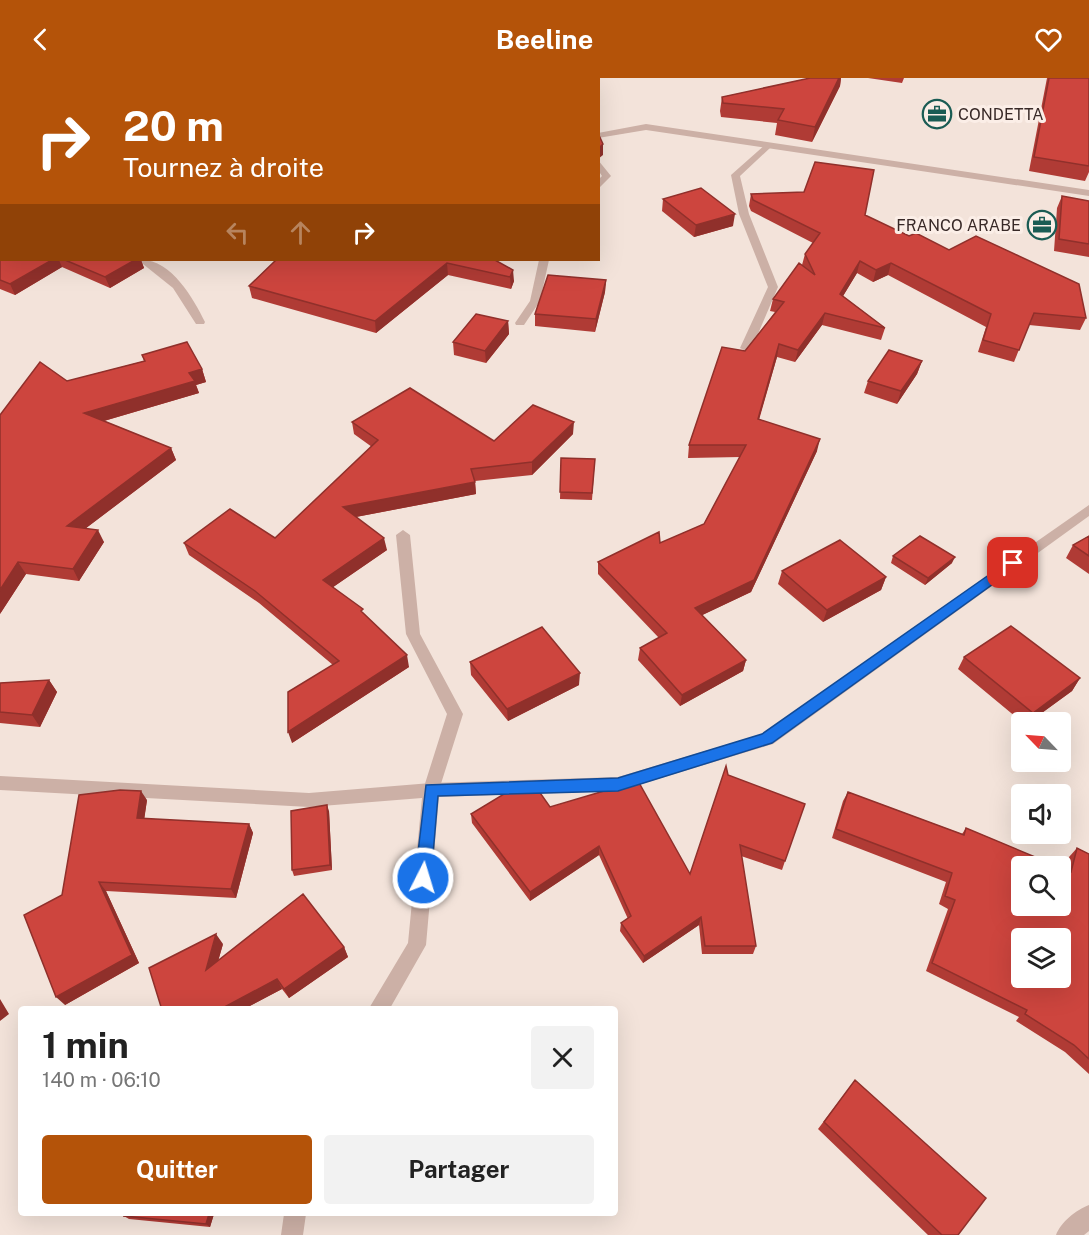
<!DOCTYPE html>
<html lang="fr">
<meta charset="utf-8">
<style>
:root{--surface:#fff;--page:#f2f2f2;--text:#222;--muted:#767676;--accent:#b45309}
body{margin:0;font-family:"Public Sans",sans-serif;background:var(--page);color:var(--text);height:100vh;display:flex;flex-direction:column;font-size:22px;white-space:nowrap}
*{box-sizing:border-box;margin:0}
p{font-size:20px;color:var(--muted)}
.icon{flex:none;width:33px;height:33px;fill:none;stroke:currentColor;stroke-width:2;stroke-linecap:round;stroke-linejoin:round}
.map{position:relative;flex:1;overflow:hidden}
.panel{position:absolute;left:18px;top:928px;width:600px;height:210px;display:flex;flex-direction:column;background:var(--surface);border-radius:6px;box-shadow:0 6px 24px #0002}
.panel>*{flex:none}
.top-card{position:absolute;left:0px;top:0px;width:600px;height:183px;box-shadow:0 6px 24px #0002;background:#b45309;color:#fff;overflow:hidden}
.needle{width:39px;rotate:295deg}
.tools{position:absolute;left:1011px;top:634px;display:grid;gap:12px}
.tools a{display:grid;place-items:center;width:60px;height:60px;border-radius:6px;background:var(--surface);box-shadow:0 6px 24px #0002;font-size:30px}
.pin{position:absolute;display:grid;place-items:center;width:51px;height:51px;color:#fff;margin:-26px;border-radius:12px;box-shadow:0 3px 9px #0006}
.me{position:absolute;width:66px;margin:-33px;rotate:5deg;stroke-linejoin:round;filter:drop-shadow(0 0 4px #0008)}
.turn{display:flex;align-items:center;gap:21px;height:126px;padding:0 24px;font-size:27px}
.turn .icon{width:78px;height:78px;stroke-width:2.5}
.turn b{display:block;font-size:42px;line-height:51px}
.lanes{display:flex;align-items:center;height:57px;padding:0 24px;background:#0003;justify-content:center;gap:30px;direction:ltr}
.lanes .off{opacity:.35}
.round{display:grid;place-items:center;flex:none;width:63px;height:63px;border-radius:6px;background:var(--page)}
.head{display:flex;align-items:center;justify-content:space-between;height:102px;padding:0 24px}
h1{font-size:36px;font-weight:700;line-height:45px}
.primary-button{display:flex;gap:12px;margin-top:auto;padding:12px 24px}
.primary-button a{flex:1;height:69px;border-radius:6px;background:var(--accent);color:#fff;font-size:24px;font-weight:700;line-height:69px;text-align:center}
.primary-button a+a{background:var(--page);color:var(--text)}
header{display:flex;justify-content:space-between;align-items:center;height:78px;padding:0 24px;background:var(--accent);color:#fff;font-size:27px;font-weight:700}
.map>svg:first-child{display:block}
.lines{fill:none;stroke-linecap:round;stroke-linejoin:round}
.stream{fill:#78b2a9;fill-rule:evenodd}
.service{fill:#ccb0a6;fill-rule:evenodd}
.minor{fill:#ccb0a6;fill-rule:evenodd}
.wall{fill:#b03b35}
.shaded-wall{fill:#90302b}
.building{fill:#cd453e;stroke:#90302b;stroke-width:1.5;fill-rule:evenodd}
.route{fill:#1a73e8;stroke:#114b97;stroke-width:1.5}
.labels{text-anchor:middle;dominant-baseline:central;stroke-width:6;stroke-linejoin:round;paint-order:stroke}
.far-poi-label{font-size:16px;fill:#382927;stroke:#fbeee7;text-anchor:start}
</style>
<header><svg class="icon" aria-label="back" viewBox="0 0 24 24"><path d="M15 5l-7 7 7 7"/></svg>Beeline<svg class="icon" aria-label="heart" viewBox="0 0 24 24"><path d="M12 20l-8-8c-3-5 5-10 8-4 3-6 11-1 8 4z"/></svg></header>
<div class="map">
<svg width="1089" height="1157" viewBox="0 0 1089 1157">
<rect width="100%" height="100%" fill="#f3e3da"/>
<g class="lines">
<path class="stream" d="M112,0l-1,2h-7l1,-2z
M0,73h2l-2,5z"/>
<path class="service" d="M767,65l4,3 -1,2 -30,28 9,38 29,73 -26,61 -6,3 -6,-3 28,-61 -29,-73 -8,-39z
M598,82l13,16 -13,13v-9l4,-4 -4,-6z
M539,182h10l-9,41 -16,24h-8l-1,-2 15,-22z
M403,452l7,5 10,99 43,80 -24,76 -2,5 -6,2 -6,-2 -2,-5 24,-76 -41,-80 -10,-99z"/>
<path class="minor" d="M646,46l443,66v6l-443,-66 -48,8v-5z
M0,49h2v6h-2z
M2,93v7l-2,1v-7z
M138,182c32,-3 55,38 67,62l-1,2h-8l-23,-36z
M1089,427v11l-316,228 -155,47 -179,6 -13,148 -37,65h-21l40,-67 14,-145 -113,9 -309,-17v-14l309,17 122,-10 187,-6 144,-43z
M1089,1127v26l-5,4h-28c5,-13 20,-25 33,-30z
M284,1136h22l-3,21h-22z"/>
</g>
<path class="wall" d="M810,0h31l-1,8 -28,56 -37,-7 2,-12 -56,-6 -1,-6 2,-14z
M868,0h36l-2,5z
M1047,0h42v94l-4,9 -56,-10z
M751,116l114,21 44,21 40,14 137,68 -6,12 -51,-5 -15,37 -36,-10 8,-25 -98,-52 -15,7 -16,-9 -14,23 42,32 -4,12 -59,-15 -27,37 -18,-5 -18,63 58,31 -66,141 -49,23 44,45 -3,11 -63,35 -42,-46 2,-12 19,-10 -61,-64v-12l62,-19 44,-19 36,-67 -52,1 1,-13 56,-94 30,-39 -5,-1 3,-12 29,-34 3,-11 8,-11 -62,-32 -2,-5z
M1062,118l27,5v56l-35,-6 3,-43z
M663,121l70,27 -39,11 -32,-26z
M0,128l2,54h139l3,8 -34,20 -48,-21 -47,28 -15,-6z
M276,182h219l19,21 -3,8 -63,-14 -72,58 -124,-35 -3,-12z
M606,202l-1,12 -10,40 -60,-6v-12z
M508,243l1,13 -23,29 -32,-8 -1,-13z
M142,277l60,14 4,13 -10,3 3,8 -95,28 67,27 5,12 -90,68 18,14 -25,39 -53,-7 -26,40 67,-233 77,-20z
M922,283l-5,13 -20,30 -33,-11 4,-12z
M352,344l142,19 79,-7 -41,41 -57,6 1,13 -120,23 31,33 -54,37 32,28 44,52 -117,76 41,-78 -74,-62 -70,-48 -5,-12 91,-5 97,-91 -18,-13z
M561,380l34,1 -3,41 -32,-1z
M1089,458v38l-23,-16 7,-13z
M893,478l59,7 -27,22 -34,-22z
M782,493l104,6 -5,13 -58,32 -45,-38z
M964,579l116,21 -8,13 -44,32h-5l-65,-54z
M470,584l109,23 -71,36 -37,-46z
M49,602l8,12 -17,35 -40,-4v-40z
M728,697l57,86 -3,9 -41,-14 15,90 -3,8h-51l-3,-29 -56,38 -23,-32 1,-8 7,-4 -29,-64 -69,46 -58,-78 -1,-9 79,-7 140,67z
M848,714l114,42 4,-6 100,42 3,-13 8,-9 12,6v220l-24,-22 -49,-31 3,-4 -93,-46 22,-62 -9,-5 7,-22 -114,-44 11,-37z
M147,722l-3,19 105,5 4,9 -17,65 -130,-7 33,72 -74,42 -3,-110z
M329,733l3,59 -38,6 -2,-6z
M223,866l-5,17 126,-14 4,10 -59,41 -7,-9 -40,21h-80z
M855,1002l103,155h-30l-110,-106z
M125,1136h89l-4,13 -81,-8 -5,-3z"/>
<path class="shaded-wall" d="M34,0h14l-1,2h-15z
M839,0h2l-1,8 -28,56 3,-15z
M2,30v15l-2,1v-14z
M603,66v11l-5,4v-10z
M735,136l-2,12 -39,11 2,-12z
M52,182h7l3,7 -47,28 -5,-11z
M135,182h6l3,8 -34,20 -5,-11z
M860,183l-3,12 -20,33 3,-12z
M447,185l1,12 -72,58 -1,-12z
M891,185l-3,12 -15,7 3,-12z
M513,192l1,11 -3,8 -1,-12z
M606,202l-1,12 -10,40 1,-13z
M825,235l-3,12 -27,37 3,-12z
M508,243l1,13 -23,29 -1,-12z
M779,266l-2,13 -22,75 3,-13z
M922,283l-5,13 -20,30 4,-13z
M202,291l4,13 -10,3 3,8 -109,32 -6,-12 105,-40z
M574,344l-1,12 -41,41v-13z
M820,361l-3,12 -66,141 -59,28 3,-12z
M171,370l5,12 -103,78 -6,-12z
M475,404l1,12 -131,25 -2,-12z
M98,452l6,12 -25,39 -6,-12z
M384,460l3,12 -61,42 -3,-12z
M955,479l-3,6 -27,22 3,-7z
M18,484l8,12 -26,40v-24z
M886,499l-5,13 -58,32 4,-12z
M407,577l2,12 -117,76 -4,-11z
M746,582l-3,11 -63,35 2,-11z
M580,595l-1,12 -71,36 -1,-12z
M1080,600l-8,13 -44,32h-1l6,-10z
M49,602l8,12 -17,35 -8,-12z
M141,713l6,9 -4,28 -6,-10z
M327,727l2,6 3,59 -2,-5z
M249,746l4,9 -17,65 -5,-9z
M599,768v9l-69,46v-9z
M99,804l7,9 33,72 -74,42 -9,-8z
M701,839l-2,8 -56,38 1,-7z
M216,856l7,10 -10,35 -7,-9z
M344,869l4,10 -59,41 -5,-9z
M277,901l5,10 -40,21h-23z
M0,921l9,15 -9,7z
M209,1136h5l-4,13 -4,-3z"/>
<path class="building" d="M0,0h34l-2,2h-30v28l-2,2z
M186,0h398l1,2h-401z
M810,0h29l-24,49 -37,-7 6,-11 -61,-6 -1,-6z
M1049,0h40v88l-55,-9z
M598,55l5,11 -5,5z
M815,84l59,8 -9,45 44,21 7,-3 33,17 27,-14 103,48 7,34 -52,-5 -15,37 -36,-10 8,-26 -100,-51 -15,7 -16,-9 -20,33 45,34 -60,-15 -27,37 -19,-6 -21,75 62,20 -66,141 -59,28 51,52 -64,35 -42,-47 27,-15 -69,-71 61,-30 1,11 44,-19 42,-79h-57l33,-98 23,4 39,-49 -11,-3 26,-36 16,12 -10,-21 15,-21 -67,-33 -2,-6 53,-2z
M701,110l34,26 -39,11 -33,-26z
M1062,118l27,5v43l-30,-5z
M0,128l2,1v53h50l-42,24 -10,-4z
M65,182h70l-30,17z
M276,182h219l18,10 -3,7 -63,-14 -72,58 -126,-35z
M548,197l58,5 -10,39 -61,-5z
M476,236l32,7 -23,30 -32,-9z
M187,264l15,27 -13,4 6,8 -111,32 87,35 -104,78 31,4 -25,39 -55,-7 -18,28v-175l40,-53 27,19 78,-20 -3,-6z
M889,272l33,11 -21,30 -33,-10z
M410,310l84,53 39,-36 41,17 -42,40 -61,7 4,13 -132,25 41,31 -61,42 40,29 -2,2 46,44 -119,77v-40l51,-31 -84,-70 -71,-48 46,-34 45,29 103,-98 -26,-18z
M561,380l34,1 -3,34 -32,-1z
M920,458l35,21 -27,21 -35,-22z
M1089,458v20l-16,-11z
M840,462l46,37 -59,33 -45,-39z
M1011,548l69,52 -47,35 -69,-56z
M542,549l38,46 -73,36 -37,-47z
M49,602l-17,35 -32,-3v-29z
M726,688l2,9 77,29 -20,57 -45,-16 16,101h-51l-4,-29 -57,39 -23,-33 10,-7 -32,-70 -69,46 -59,-78 43,-26 22,-1 14,20 88,-26 52,93z
M120,712l21,1 -4,27 112,6 -18,65 -132,-7 33,73 -76,42 -32,-82 38,-20 17,-100z
M848,714l116,43 2,-7 93,39h-37v39h38v-38l11,4 6,-24 12,6v205l-15,-14 -49,-31 2,-4 -95,-47 23,-63 -10,-4 7,-23 -116,-44zM1022,861h38v39h-38z
M327,727l3,60 -38,5 -1,-59z
M303,816l41,53 -60,42 -7,-10 -58,31h-57l-13,-42 67,-34 -10,36z
M855,1002l131,118 -28,37h-16l-118,-113z
M125,1136h84l-3,10 -82,-8z"/>
<path class="route" d="M1013,480l5,2v6l-246,177 -154,48 -180,5 -7,82 -2,6 -6,2 -6,-2 -2,-6 11,-93 192,-7 144,-44z"/>
<defs>
<g id="office-ring" transform="scale(1.5)"><circle r="9.5" fill="#fbeee7" stroke="#1a5c54" stroke-width="1.5"/><path d="M-6-3h4V-5.5h4V-3h4V5H-6ZM-1-4.5V-3h2v-1.5ZM-6 0V1H6V0Z" fill="#1a5c54"/></g>
</defs>
<g fill-rule="evenodd">
<use href="#office-ring" x="937" y="36"/>
<use href="#office-ring" x="1042" y="147"/>
</g>
<g class="labels">
<g class="far-poi-label">
<text x="958" y="36">CONDETTA</text>
<text x="1021" y="147" text-anchor="end">FRANCO ARABE</text>
</g>
</g>
</svg>
<div class="tools">
<a><svg class="needle" viewBox="-14 -14 28 28"><path d="M0-13l5 13h-10z" fill="#e53935"/><path d="M0 13l5-13h-10z" fill="#767676"/></svg></a>
<a><svg class="icon" aria-label="sound" viewBox="0 0 24 24"><path d="M4 9h4l5-4v14l-5-4H4zM17 9q2 3 0 6"/></svg></a>
<a><svg class="icon" aria-label="search" viewBox="0 0 24 24"><circle cx="10" cy="10" r="6"/><path d="M15 15l6 6"/></svg></a>
<a><svg class="icon" aria-label="layers" viewBox="0 0 24 24"><path d="M12 4l9 5-9 5-9-5zM3 14l9 5 9-5"/></svg></a>
</div>
<div class="pin" style="left:1013px;top:485px;background:#d93025"><svg class="icon" aria-label="arrive" viewBox="0 0 24 24"><path d="M6 21V4h12l-3 4 3 4H6"/></svg></div>
<svg class="me" style="left:423px;top:800px" viewBox="-20 -20 40 40"><circle r="17" fill="#1a73e8" stroke="#fff" stroke-width="3"/><path d="M0-11L8 9 0 5-8 9z" fill="#fff"/></svg>
<div class="top-card">
<div class="turn"><svg class="icon" aria-label="right" viewBox="0 0 24 24"><path d="M7 20v-9h11M14 6l5 5-5 5"/></svg><div><b>20 m</b>Tournez à droite</div></div>
<div class="lanes"><svg class="icon off" aria-label="left" viewBox="0 0 24 24"><path d="M17 20v-9H6M10 6l-5 5 5 5"/></svg><svg class="icon off" aria-label="ahead" viewBox="0 0 24 24"><path d="M12 20V5M6 11l6-6 6 6"/></svg><svg class="icon" aria-label="right" viewBox="0 0 24 24"><path d="M7 20v-9h11M14 6l5 5-5 5"/></svg></div>
</div>
<section class="panel">
<div class="head"><div><h1>1 min</h1><p>140 m · 06:10</p></div><a class="round"><svg class="icon" aria-label="close" viewBox="0 0 24 24"><path d="M6 6l12 12M18 6L6 18"/></svg></a></div>
<div class="primary-button"><a>Quitter</a><a>Partager</a></div>
</section>
</div>
